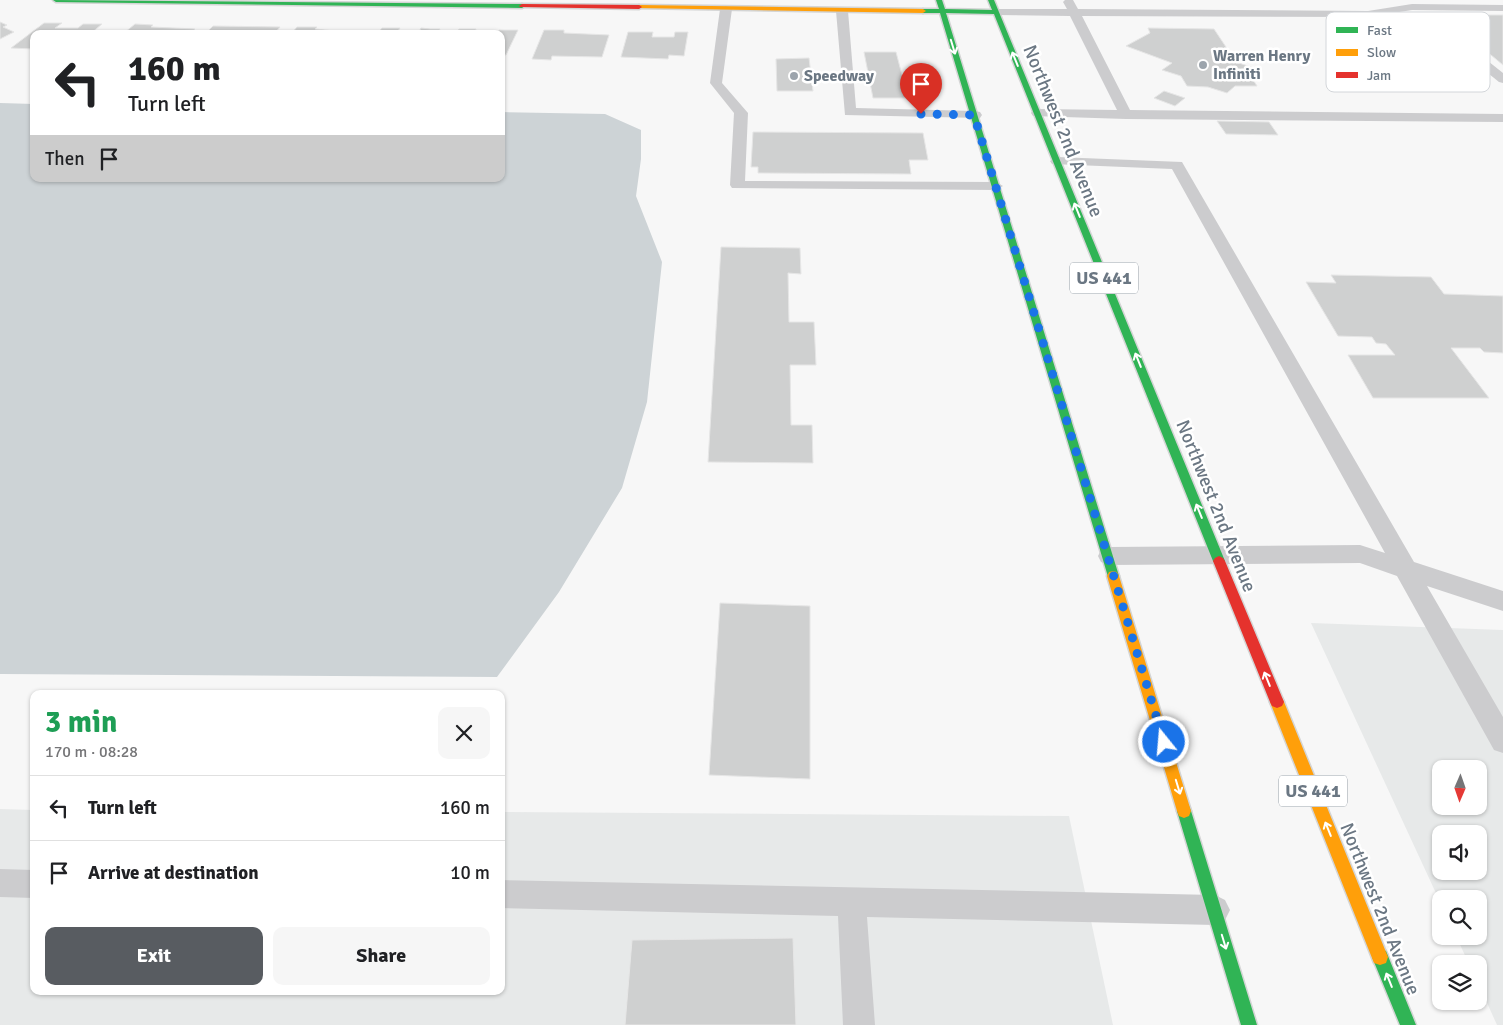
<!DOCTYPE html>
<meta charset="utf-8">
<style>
:root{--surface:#fff;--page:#f6f6f6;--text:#202124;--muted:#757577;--line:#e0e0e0;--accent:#585c61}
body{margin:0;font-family:Signika,sans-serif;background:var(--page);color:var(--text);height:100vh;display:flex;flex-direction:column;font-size:19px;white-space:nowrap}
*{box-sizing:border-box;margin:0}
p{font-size:16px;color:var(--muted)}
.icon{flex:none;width:28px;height:28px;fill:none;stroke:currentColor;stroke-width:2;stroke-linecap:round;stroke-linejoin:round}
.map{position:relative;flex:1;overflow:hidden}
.sheet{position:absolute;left:30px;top:690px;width:475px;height:305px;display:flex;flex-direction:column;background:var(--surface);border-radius:10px;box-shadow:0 1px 4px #0004}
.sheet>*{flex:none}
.hud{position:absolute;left:30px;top:30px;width:475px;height:152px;border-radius:10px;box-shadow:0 1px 4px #0004;background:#fff;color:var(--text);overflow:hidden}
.needle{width:32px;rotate:182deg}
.controls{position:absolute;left:1432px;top:760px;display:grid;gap:10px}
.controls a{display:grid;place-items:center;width:55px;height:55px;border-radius:10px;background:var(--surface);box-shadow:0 1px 4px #0004;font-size:25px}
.pin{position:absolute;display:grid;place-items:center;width:42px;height:42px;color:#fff;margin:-51px -21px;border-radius:50% 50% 50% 0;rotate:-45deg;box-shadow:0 0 5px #0007}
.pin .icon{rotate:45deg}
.me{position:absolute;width:55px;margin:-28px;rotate:343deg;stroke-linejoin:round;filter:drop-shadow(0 0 4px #0008)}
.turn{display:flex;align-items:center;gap:18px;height:105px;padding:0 15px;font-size:22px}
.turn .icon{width:65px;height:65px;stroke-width:2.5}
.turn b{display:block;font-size:35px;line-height:42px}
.then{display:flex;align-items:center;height:48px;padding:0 15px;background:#0003;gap:10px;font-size:19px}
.round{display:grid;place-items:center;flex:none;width:52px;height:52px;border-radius:10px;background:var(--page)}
.head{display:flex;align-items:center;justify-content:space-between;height:85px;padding:0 15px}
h1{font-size:30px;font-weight:700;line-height:38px;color:#1e9e55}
.button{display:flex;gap:10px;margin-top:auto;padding:10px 15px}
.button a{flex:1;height:58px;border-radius:10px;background:var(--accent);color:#fff;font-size:20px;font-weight:700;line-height:58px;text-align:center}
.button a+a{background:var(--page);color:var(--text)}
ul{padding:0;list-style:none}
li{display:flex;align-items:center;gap:15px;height:65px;padding:0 15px;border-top:1px solid var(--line)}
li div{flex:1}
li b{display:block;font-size:19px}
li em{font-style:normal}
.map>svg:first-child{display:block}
.built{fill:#e7e9e9;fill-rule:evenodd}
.water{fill:#cdd3d6}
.building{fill:#cfd0d0;stroke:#e6e6e6}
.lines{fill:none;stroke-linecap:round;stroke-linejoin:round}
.fast-casing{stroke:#d4d5d5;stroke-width:3}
.slow-casing{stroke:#d4d5d5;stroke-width:3}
.jam-casing{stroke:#d4d5d5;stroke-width:3}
.lane{fill:#ccccce;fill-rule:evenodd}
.fast{fill:#30b455;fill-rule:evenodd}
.slow{fill:#ff9f0a;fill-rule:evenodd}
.jam{fill:#e5322d;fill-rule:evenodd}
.oneway{stroke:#fff}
.route{stroke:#1a73e8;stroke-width:9;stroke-dasharray:0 16.2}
.poi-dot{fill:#9ca4ac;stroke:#fff;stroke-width:2}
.labels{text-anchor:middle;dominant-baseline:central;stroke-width:5;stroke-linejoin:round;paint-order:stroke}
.far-poi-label{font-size:16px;font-weight:bold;fill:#6b7783;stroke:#fff;text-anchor:start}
.shield{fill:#fff;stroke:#97a0a8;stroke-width:1}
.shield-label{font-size:18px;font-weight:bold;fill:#6b7783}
.street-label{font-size:19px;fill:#6b7783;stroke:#fff}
.key{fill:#fff;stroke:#d3d6da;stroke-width:1}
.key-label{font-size:14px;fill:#6b7783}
</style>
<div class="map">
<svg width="1503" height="1025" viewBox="0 0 1503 1025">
<rect width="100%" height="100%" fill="#f7f7f7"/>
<path class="built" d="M1311,623l192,7v395h-6l-18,-40v-21h-10l-13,-28h23v-37h-38v5zM1441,769h38v37h-38zM1441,834h38v37h-38z
M0,809l34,1v181h467v-179l568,4 44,209h-1113z"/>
<path class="water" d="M0,103l34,1v75h467v-67l104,2 36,16v29l-5,37 26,66 -15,140 -25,86 -63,104 -62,85 -497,-3z"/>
<path class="building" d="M1443,15h60v50z
M0,22l7,3 -4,2 11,5 -14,7z
M44,23h18l-7,5h23l5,-4h19l-12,10h-56v15l-23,-1z
M135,24l18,1 -2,2 44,2 -5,5h-67z
M213,26l67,1 -6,7h-69z
M297,27h20l-2,2 19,2h24l-2,3h-65z
M382,28h18l-4,6h15h-34z
M421,28l9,1h10l-3,5h-19z
M1148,28l66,1 22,33 21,7 -7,6 7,11h-22l-8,7 -19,-6 -21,-1 -6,-10 -19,-6 10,-7 -46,-17 24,-13z
M459,29h17l-2,5h-18z
M499,30h19l-12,25h-5v-21h-4z
M544,30h20v3l45,2 -7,22 -50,-1 -1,4 -19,-1z
M628,32h25l-1,5h22l1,-5h13l-4,24 -15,-1 -1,4 -47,-2z
M864,52h32l12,46h-35z
M809,58l4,33h-36l-1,-32z
M1164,91l21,7 -10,8 -21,-8z
M1217,121l52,1 9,13 -52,-1z
M753,132l170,1 5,27h-19l2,14 -153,-1v-6h-7z
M721,247l79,1 1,26 -13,-1 1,49h25l2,43h-26l1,60h21l1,38 -105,-1z
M1331,275l100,2 13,17 59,2v57l-19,-1 -4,-4h-29l38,50h-116l-25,-43h47l-9,-11 -10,-1 -4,-6 -34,-1 -32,-54 30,1z
M720,603l90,3v173l-101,-4z
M793,938l3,87h-171l7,-85z"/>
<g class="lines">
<g class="fast-casing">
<path id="fast" d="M53,0l469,4 3,2 -3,2 -466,-6z
M936,0h6l3,9 47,1 -4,-10h6l231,561 -2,3 -4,2 -4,-2 -2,-3 -219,-547 -48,-1 173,563 -2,4 -4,1 -4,-1 -169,-567h-17l-3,-2 3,-2h16z
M1184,804l5,2 2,5 66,214h-16l-64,-214 2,-5z
M1380,949l6,2 30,74h-16l-28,-68 2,-6z"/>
</g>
<g class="slow-casing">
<path id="slow" d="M639,5l284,4 3,2 -3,2 -286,-5 -1,-1z
M1113,571l4,1 2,4 72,235 -2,5 -5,2 -5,-2 -2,-5 -70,-235 2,-4z
M1277,696l5,2 2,4 104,255 -2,6 -6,2 -6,-2 -104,-261 2,-4z"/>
</g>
<g class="jam-casing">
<path id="jam" d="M522,4l117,1 3,2 -3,2 -119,-2 -1,-1z
M1219,556l4,2 2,3 59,141 -2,4 -5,2 -5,-2 -2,-4 -57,-141 2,-3z"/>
</g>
<path class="lane" d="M1065,0h8l5,9 290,2 44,-7 91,1v6l-91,-1 -44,7 -286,-1 48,94 373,4v8l-377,-3 -93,-3 -2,-3 2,-3 5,-1 79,1 -47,-94 -74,-1 -6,-3 6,-3h71l-4,-7z
M726,6l6,3 -10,74 26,30 -3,68 251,1 7,4 -7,4 -264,-2 -2,-3 4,-72 -24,-30 10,-74z
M842,8l6,3 8,97 119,3 5,1 2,3 -2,3 -135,-3 -9,-104z
M1405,12l30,7 68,54v10l-4,-1 -72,-58 -26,-7 -2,-2z
M1057,157l125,5 232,400 89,29v20l-76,-25 76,131v36l-9,-3 -97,-174 -37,-13 -251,2 -8,-3 -3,-6 3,-6 8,-3 251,-2 25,8 -213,-384 -120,-5 -2,-3z
M0,869l34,1v28l-34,-1z
M501,880l714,15 10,5 5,10 -5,10 -10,5 -348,-8 8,108h-32l-5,-109 -337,-8z"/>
<use href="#fast" class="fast"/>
<use href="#slow" class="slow"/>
<use href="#jam" class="jam"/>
</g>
<defs><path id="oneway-shaft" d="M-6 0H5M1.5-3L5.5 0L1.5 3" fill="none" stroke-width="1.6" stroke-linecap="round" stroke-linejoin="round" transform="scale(1.25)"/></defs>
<g class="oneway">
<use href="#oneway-shaft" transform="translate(953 47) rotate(73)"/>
<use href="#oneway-shaft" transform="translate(1015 59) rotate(-112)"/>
<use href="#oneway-shaft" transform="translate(1077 210) rotate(-112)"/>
<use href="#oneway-shaft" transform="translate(1138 360) rotate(-112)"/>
<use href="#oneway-shaft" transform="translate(1199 511) rotate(-112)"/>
<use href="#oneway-shaft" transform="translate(1267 679) rotate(-112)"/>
<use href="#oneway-shaft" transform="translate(1178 787) rotate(73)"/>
<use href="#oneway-shaft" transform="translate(1328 829) rotate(-112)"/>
<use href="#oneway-shaft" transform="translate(1224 942) rotate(73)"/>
<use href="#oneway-shaft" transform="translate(1389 980) rotate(-112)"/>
</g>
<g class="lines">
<path class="route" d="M921,114l53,1 190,627"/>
</g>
<g class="poi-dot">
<circle cx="1203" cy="65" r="5"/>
<circle cx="794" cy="76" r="5"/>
</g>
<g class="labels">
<g class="far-poi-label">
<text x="1213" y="56">Warren Henry<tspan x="1213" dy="18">Infiniti</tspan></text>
<text x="804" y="76">Speedway</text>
</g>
<g class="shield">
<rect x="1070" y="262.5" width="68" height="31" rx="4"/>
<rect x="1279" y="775.5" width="68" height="31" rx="4"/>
</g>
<g class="shield-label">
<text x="1104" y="278">US 441</text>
<text x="1313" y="791">US 441</text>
</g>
<g class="street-label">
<text transform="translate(1063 131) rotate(68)">Northwest 2nd Avenue</text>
<text transform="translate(1216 506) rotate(68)">Northwest 2nd Avenue</text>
<text transform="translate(1380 909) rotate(68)">Northwest 2nd Avenue</text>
</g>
</g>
<rect x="1326" y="12" width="164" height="80" rx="8" class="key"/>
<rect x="1336" y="27" width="22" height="6" fill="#30b455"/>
<rect x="1336" y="49" width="22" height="7" fill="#ff9f0a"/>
<rect x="1336" y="72" width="22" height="6" fill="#e5322d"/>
<g class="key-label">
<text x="1367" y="35">Fast</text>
<text x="1367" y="57">Slow</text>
<text x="1367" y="80">Jam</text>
</g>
</svg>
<div class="controls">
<a><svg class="needle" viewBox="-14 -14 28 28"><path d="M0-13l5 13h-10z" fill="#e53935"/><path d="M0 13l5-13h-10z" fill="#757577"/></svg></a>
<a><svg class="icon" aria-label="sound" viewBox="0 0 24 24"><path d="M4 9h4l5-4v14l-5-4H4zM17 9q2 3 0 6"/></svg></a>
<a><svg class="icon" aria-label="search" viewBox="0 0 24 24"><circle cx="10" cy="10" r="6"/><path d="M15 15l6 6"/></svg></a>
<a><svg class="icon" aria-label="layers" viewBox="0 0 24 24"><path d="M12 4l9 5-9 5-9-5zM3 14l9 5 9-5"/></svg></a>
</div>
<div class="pin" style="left:921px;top:114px;background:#d93025"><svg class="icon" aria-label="arrive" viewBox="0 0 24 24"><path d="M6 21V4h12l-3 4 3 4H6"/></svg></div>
<svg class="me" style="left:1164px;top:742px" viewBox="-20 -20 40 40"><circle r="17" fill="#1a73e8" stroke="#fff" stroke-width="3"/><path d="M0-11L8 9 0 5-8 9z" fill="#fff"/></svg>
<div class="hud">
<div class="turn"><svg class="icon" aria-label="left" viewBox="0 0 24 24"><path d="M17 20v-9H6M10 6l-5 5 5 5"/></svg><div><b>160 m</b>Turn left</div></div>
<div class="then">Then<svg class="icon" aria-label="arrive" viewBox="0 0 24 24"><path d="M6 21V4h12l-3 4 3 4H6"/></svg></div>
</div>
<section class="sheet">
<div class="head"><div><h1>3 min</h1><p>170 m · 08:28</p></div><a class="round"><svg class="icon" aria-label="close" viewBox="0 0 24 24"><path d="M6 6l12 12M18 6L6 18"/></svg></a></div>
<ul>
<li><svg class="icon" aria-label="left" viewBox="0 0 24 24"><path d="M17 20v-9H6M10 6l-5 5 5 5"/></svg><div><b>Turn left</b></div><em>160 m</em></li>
<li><svg class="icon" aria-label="arrive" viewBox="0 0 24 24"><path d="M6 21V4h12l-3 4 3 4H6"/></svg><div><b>Arrive at destination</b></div><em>10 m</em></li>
</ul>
<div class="button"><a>Exit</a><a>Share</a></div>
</section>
</div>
